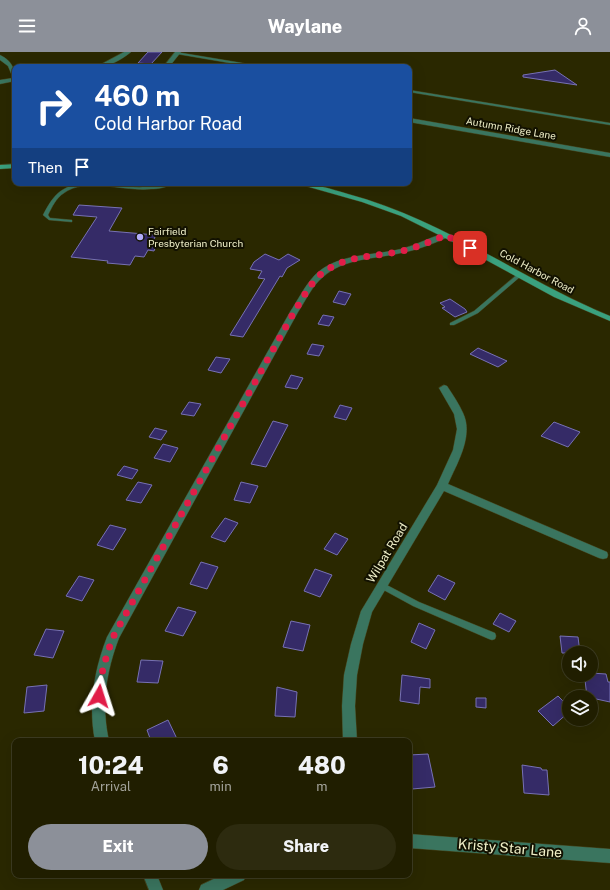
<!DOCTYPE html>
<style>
:root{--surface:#201e00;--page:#2d2b0f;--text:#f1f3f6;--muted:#a2a299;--line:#3d3c22;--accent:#8c9099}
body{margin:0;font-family:"Public Sans",sans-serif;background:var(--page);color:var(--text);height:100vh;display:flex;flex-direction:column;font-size:15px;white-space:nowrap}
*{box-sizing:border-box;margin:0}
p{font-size:13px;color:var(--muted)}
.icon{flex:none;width:22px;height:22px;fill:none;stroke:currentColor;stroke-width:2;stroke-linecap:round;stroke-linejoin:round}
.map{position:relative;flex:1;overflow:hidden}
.sheet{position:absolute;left:12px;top:686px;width:400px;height:140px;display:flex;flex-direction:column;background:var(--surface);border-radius:8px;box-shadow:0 4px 16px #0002,0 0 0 1px var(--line)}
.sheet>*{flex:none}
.banner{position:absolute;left:12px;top:12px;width:400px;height:122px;border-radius:8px;box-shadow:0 4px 16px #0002,0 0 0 1px var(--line);background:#1a4fa0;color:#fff;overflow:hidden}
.tools{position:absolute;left:562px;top:594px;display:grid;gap:8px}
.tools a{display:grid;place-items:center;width:36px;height:36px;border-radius:50%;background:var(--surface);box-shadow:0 4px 16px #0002,0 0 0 1px var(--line);font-size:20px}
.pin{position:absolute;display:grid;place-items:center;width:34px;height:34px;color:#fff;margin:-17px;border-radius:8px;box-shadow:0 2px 6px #0006}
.me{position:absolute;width:44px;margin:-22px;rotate:6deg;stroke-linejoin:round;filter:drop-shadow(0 0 3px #0008)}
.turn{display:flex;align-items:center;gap:14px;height:84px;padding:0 16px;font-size:18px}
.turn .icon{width:52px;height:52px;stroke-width:2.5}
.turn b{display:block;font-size:28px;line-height:34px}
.then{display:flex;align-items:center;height:38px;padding:0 16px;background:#0003;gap:8px;font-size:15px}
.eta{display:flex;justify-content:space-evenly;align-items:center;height:68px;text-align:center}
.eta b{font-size:24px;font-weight:800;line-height:28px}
.button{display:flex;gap:8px;margin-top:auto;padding:8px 16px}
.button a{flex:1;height:46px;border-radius:24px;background:var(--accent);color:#fff;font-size:16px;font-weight:800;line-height:46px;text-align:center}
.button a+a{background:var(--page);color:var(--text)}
header{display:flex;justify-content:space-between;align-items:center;height:52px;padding:0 16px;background:var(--accent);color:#fff;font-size:18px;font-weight:800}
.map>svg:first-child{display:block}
.building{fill:#352b67;stroke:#7771b4}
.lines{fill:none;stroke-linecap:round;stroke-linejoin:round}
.service-casing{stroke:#46441c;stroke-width:1}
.minor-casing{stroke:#46441c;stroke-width:1}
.secondary-casing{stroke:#46441c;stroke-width:1}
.service{fill:#3a755f;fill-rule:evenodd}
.minor{fill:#3a755f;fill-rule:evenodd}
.secondary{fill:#3aa17e;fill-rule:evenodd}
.route{stroke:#e11d48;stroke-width:7;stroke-dasharray:0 12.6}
.poi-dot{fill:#b3adf9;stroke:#121100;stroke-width:1.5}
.labels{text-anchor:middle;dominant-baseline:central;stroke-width:4;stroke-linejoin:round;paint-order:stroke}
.far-street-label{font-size:10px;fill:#efefc8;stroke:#121100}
.far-poi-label{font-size:10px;fill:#efefc8;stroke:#121100;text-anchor:start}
.street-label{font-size:12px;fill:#efefc8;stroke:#121100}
.near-street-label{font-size:14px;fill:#efefc8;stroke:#121100}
</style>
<header><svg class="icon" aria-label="menu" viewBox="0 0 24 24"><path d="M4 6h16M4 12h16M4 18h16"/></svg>Waylane<svg class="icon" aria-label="person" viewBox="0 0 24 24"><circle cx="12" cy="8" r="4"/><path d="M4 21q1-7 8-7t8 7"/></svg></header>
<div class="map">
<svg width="610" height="838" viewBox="0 0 610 838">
<rect width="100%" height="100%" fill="#2a2800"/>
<path class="building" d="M148,0h14l-11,12 -13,-1z
M555,18l22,15 -54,-8v-2z
M79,153l43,3 -13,23 47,4 -3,6h5l-4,10 -6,-1 -4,7 -9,-1 -5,9 -23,-2 1,-2 -37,-4 26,-40 -24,-2z
M265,202l14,6 9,-6 12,6 -13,8 -5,9 -2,-1 -37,61 -13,-2 34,-55 1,-1 -7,-1 4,-7 -12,-2 4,-7z
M339,239l12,3 -6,11 -12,-3z
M450,247l15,10 2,3 -12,5 -13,-9 3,-1 -5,-4z
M323,263l11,2 -5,9 -11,-2z
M312,292l12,2 -5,10 -12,-2z
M478,296l20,9 9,4 -9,6 -28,-13z
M216,305l14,2 -9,14 -13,-3z
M291,323l12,3 -6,11 -12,-2z
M189,350l12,2 -7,12 -13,-2z
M340,353l12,3 -6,12 -12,-3z
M273,369l15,4 -22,42 -15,-3z
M554,370l26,10 -12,15 -27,-11z
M155,376l12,3 -6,9 -12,-3z
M163,392l15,4 -8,14 -16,-4z
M124,414l14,4 -6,9 -15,-4z
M138,430l14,3 -11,18 -15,-3z
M241,430l17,4 -8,17 -16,-3z
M225,466l13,5 -13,19 -14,-5z
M110,473l16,4 -13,21 -16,-5z
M335,481l13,6 -11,16 -13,-6z
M201,510l17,5 -11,22 -17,-5z
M315,517l17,6 -12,22 -16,-6z
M438,523l17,8 -10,17 -17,-9z
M79,524l15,4 -12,21 -16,-5z
M178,555l18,5 -13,24 -18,-5z
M500,561l16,8 -7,11 -16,-8z
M291,569l19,4 -7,26 -20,-4z
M419,571l16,7 -9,19 -15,-7z
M46,577l18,2 -11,27 -19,-3z
M560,584l18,1 2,16h-18z
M141,608l22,1 -5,22 -21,-1z
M591,621l15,1 2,8h2v20l-23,-5 -2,-17 2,1 -1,-6h5z
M402,623l28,4v9l-10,-1 -1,17 -19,-3z
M47,633l-3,26 -20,2 3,-26z
M277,635l20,5 -2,25 -20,-1z
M558,644l11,11v5l-16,14 -15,-15z
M476,646h10v10l-10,-1z
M168,668l10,21h-27l-4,-11z
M428,702l7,33 -23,2 -2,-9h-1v-25z
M522,713l19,3 1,2h5l2,25 -25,-2z"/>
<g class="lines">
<g class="service-casing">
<path id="service" d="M176,0l84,14 2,1h-9l-76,-13z
M409,38l201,33v2l-201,-33z
M85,131c20,1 41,5 61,4 10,0 19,-4 28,-4 -6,4 -15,6 -23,6 -25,3 -66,-12 -87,4 -8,5 -12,14 -16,22l2,3 22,2v2l-23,-2 -6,-5c11,-21 18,-29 42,-32z
M519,221l3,2 -1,1 -43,37 -24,12h-4v-2l24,-12z
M383,531l36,19 76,31 1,3 -1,3 -3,1 -3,-1 -76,-33 -33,-18 -1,-2 1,-2z"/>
</g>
<g class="minor-casing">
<path id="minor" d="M124,0h7c-10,8 -22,15 -35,15z
M175,0h6l-12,15h-6z
M0,3c12,6 15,13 15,26l-15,3v-4l13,-2 -5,-12 -8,-6z
M409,66l201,35v4l-201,-35z
M445,181l4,2 -1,2c-15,7 -31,13 -47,16 -26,6 -57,5 -78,24 -11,9 -17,23 -25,35l-179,326c-13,34 -18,67 -10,103h-14c-7,-36 -1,-70 12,-104l183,-325c8,-12 14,-25 24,-36 22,-23 59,-20 87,-27 16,-4 29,-12 44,-16z
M444,333l3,1c6,9 12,18 16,27 11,23 -6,50 -15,71l159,68 1,3 -1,3 -4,1 -4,-1 -155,-67 -72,121 -9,32 -6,31 -2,31 2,35h-14l-1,-35 2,-31 7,-31 10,-33 76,-126 16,-35 4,-21 -3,-15 -15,-26z
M409,782l201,15v14l-201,-15z
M143,823h14l6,15h-14z
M222,823h24l-2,5 -21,10h-24l2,-5z"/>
</g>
<g class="secondary-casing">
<path id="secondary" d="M15,112v4l-15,1v-4z
M295,131c18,0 36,6 53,11 94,25 173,85 262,122v5l-56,-24 -101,-55 -52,-26 -39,-14z"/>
</g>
<use href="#service" class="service"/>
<use href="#minor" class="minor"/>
<use href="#secondary" class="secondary"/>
</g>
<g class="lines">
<path class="route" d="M99,644c1,-21 7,-39 14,-59l181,-325c8,-12 15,-27 26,-37 23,-20 54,-18 82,-24 15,-4 29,-9 43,-16l25,13"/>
</g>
<circle class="poi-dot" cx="140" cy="185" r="4"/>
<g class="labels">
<g class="far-street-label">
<text transform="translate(511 76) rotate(10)">Autumn Ridge Lane</text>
<text transform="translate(537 219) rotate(28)">Cold Harbor Road</text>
</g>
<g class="far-poi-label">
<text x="148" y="179">Fairfield<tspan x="148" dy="12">Presbyterian Church</tspan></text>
</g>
<g class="street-label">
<text transform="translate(387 501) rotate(-59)">Wilpat Road</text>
</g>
<g class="near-street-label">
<text transform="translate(510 796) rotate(5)">Kristy Star Lane</text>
</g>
</g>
</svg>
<div class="tools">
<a><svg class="icon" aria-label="sound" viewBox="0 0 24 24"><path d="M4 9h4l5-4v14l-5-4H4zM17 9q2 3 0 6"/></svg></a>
<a><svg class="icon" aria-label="layers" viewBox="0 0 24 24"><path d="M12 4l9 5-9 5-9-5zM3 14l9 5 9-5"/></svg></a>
</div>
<div class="pin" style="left:470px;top:196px;background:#d93025"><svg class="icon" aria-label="arrive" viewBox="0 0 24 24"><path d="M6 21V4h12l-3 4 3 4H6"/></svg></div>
<svg class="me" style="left:99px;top:644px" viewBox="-20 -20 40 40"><path d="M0-17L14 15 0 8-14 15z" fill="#e11d48" stroke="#fff" stroke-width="4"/></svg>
<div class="banner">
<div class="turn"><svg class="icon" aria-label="right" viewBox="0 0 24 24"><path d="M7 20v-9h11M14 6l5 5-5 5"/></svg><div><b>460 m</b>Cold Harbor Road</div></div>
<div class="then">Then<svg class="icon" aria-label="arrive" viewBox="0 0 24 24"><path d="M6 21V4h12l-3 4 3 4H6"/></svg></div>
</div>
<section class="sheet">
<div class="eta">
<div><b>10:24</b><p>Arrival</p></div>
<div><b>6</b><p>min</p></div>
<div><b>480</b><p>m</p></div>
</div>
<div class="button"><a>Exit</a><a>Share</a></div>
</section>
</div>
